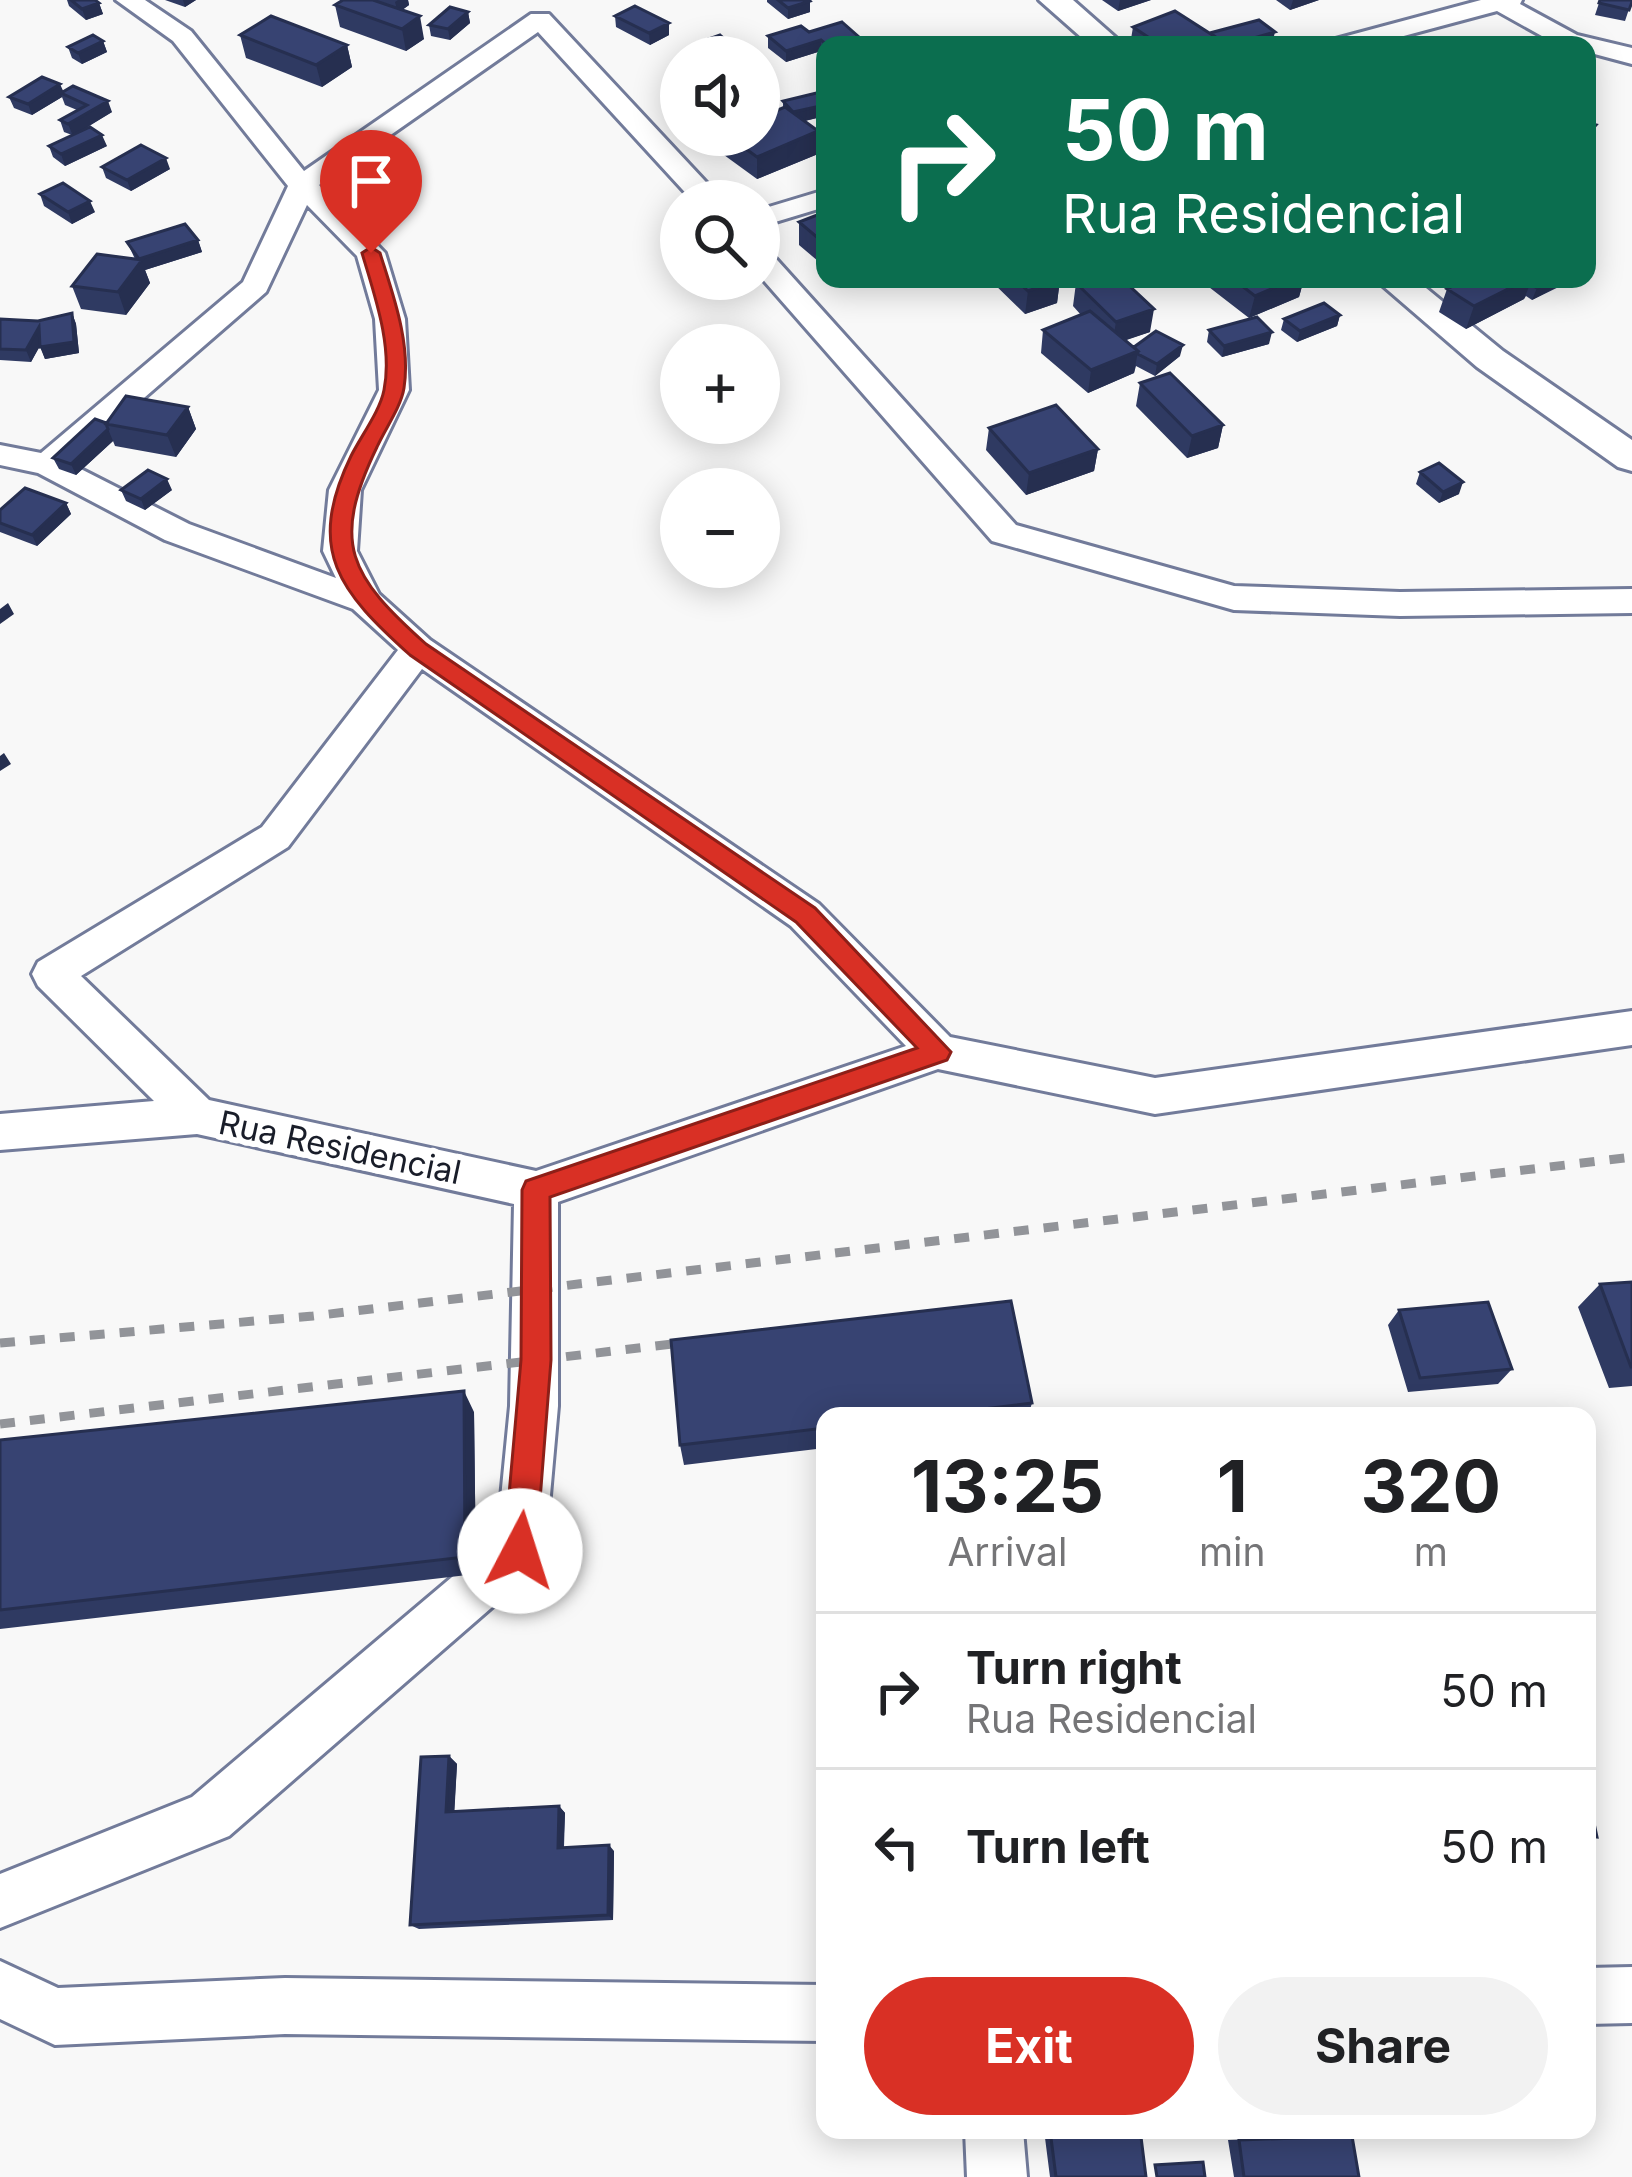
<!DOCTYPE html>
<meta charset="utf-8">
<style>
:root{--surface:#fff;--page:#f2f2f2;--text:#202124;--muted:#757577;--line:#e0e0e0;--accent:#d93025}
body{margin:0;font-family:Inter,sans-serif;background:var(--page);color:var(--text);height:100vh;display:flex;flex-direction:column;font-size:45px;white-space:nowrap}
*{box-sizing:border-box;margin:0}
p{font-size:39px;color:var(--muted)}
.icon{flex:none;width:66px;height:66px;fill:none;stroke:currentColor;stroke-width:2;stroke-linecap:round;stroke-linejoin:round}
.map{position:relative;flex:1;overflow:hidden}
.panel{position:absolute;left:816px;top:1407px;width:780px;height:732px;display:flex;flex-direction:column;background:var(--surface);border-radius:24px;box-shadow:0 6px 30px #0003}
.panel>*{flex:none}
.hud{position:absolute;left:816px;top:36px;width:780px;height:252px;border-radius:24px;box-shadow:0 6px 30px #0003;background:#0b6e4f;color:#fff;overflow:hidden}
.controls{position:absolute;left:660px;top:36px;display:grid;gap:24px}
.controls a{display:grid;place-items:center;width:120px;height:120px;border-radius:50%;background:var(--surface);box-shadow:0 6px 30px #0003;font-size:60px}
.pin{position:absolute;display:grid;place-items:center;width:102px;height:102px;color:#fff;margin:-123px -51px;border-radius:50% 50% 50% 0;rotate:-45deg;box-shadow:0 0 12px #0007}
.pin .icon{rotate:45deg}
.me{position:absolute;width:132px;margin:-66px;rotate:5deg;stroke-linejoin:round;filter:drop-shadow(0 0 9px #0008)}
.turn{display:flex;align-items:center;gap:42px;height:252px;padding:0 48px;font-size:54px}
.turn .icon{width:156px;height:156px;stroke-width:2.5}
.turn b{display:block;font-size:84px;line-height:102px}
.eta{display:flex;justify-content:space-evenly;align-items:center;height:204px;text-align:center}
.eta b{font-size:72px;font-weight:700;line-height:84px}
.cta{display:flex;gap:24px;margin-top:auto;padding:24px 48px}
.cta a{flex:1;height:138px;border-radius:72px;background:var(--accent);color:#fff;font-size:48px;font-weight:700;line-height:138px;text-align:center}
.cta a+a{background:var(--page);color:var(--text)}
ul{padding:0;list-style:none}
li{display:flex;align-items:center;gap:36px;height:156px;padding:0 48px;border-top:3px solid var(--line)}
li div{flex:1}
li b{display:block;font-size:45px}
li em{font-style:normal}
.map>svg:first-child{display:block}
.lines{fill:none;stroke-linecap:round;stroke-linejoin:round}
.minor-casing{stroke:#727b9a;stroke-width:6}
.tertiary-casing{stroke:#727b9a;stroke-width:6}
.minor{fill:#fff;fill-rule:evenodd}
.tertiary{fill:#fff;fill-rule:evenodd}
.rail{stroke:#929499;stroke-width:9;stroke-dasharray:15 15;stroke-linecap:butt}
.wall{fill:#2f3a62}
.shaded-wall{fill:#262f50}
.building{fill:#374372;stroke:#262f50;stroke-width:3}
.route{fill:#d93025;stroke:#8d1f18;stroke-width:3}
.labels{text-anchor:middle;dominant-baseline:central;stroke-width:12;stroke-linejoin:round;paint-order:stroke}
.street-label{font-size:33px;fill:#191d29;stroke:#fff}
</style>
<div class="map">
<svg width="1632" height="2177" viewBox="0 0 1632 2177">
<rect width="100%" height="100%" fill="#f8f8f8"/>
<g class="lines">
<g class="minor-casing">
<path id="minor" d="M116,0h29l46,31 113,140 227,-157h18l169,181 4,6h-29l-155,-169 -219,153 66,68 20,66 4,71 -48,100 -4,61 22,43 51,46 389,264 131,133 205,41 477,-67v34l-477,69 -217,-45 -380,133v204l-13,145 -8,17 -308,268 -229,92v-54l192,-77 305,-258 13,-133 4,-202 -317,-70 -197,16v-36l154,-13 -116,-115 -6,-12 6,-12 224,-135 136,-177 -45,-41 -188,-69 -127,-67 -38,-8v-20l41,8 202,-171 45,-96 -115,-145zM307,205l50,51 18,63 4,71 -50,100 -6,61 13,27 -147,-54 -120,-61 197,-171zM422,669l369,257 115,120 -370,125 -327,-71 -128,-124 207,-129z
M1481,0h41l-2,4 57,31 55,13v16l-45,-12v-7h-29l-61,-34 -127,34h-42l4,-5z
M825,190v17l-66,20v-17z
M759,248l10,3 247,274 218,61 166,6 232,-3v24l-232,3 -166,-6 -242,-69 -233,-266z
M0,1961l58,27 227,-10 540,7v56l-540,-7 -230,11 -55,-26z
M1632,1967v56l-45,1v-56z
M965,2130h58l4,47h-60z"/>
</g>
<g class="tertiary-casing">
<path id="tertiary" d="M1039,0h34l51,45h-34z
M1375,279h40l88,72 129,89v31l-14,-4 -141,-100z"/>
</g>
<use href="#minor" class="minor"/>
<use href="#tertiary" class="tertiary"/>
<path class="rail" d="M0,1343l313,-27 1319,-159
M0,1424l706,-84"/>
</g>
<path class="wall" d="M67,0h28l4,3 4,11 -17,6 -17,-14z
M165,0h31l-11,7z
M343,0h65l1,5 -7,5 22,29 -18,12 -66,-24 -5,-22z
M767,0h42l1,12 -22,7 -21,-17z
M1102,0h49l-33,11z
M1276,0h43l-29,10z
M1600,0h32l-7,21 -30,-6z
M468,12l2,11 -20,17 -19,-4 -2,-11z
M615,16l54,7v12l-19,10 -34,-18z
M1133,27l139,17 -142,1z
M809,32l59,13h-43v10l-4,-4 -35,11 -18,-14v-12z
M240,35l107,10 5,22 -30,20 -76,-29z
M103,41l4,11 -25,12 -10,-6 -4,-11z
M700,42l29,1v11l-10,3h-15l-4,-4z
M681,73v31l-7,-6 -2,-23z
M825,91v25l-21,5 14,10v23l-61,25 -33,-24 -1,-20h36l24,-27v-7z
M63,92l49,20 -32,19 27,15 -42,20 -12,-9 -4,-11 23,-11 -8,-3 -4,-12 17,-10 -12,-5 -3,-8 -30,18 -18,-7 -5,-11z
M102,167l68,2 -39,22 -25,-13z
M40,194l55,18 -23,12 -28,-18z
M825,212v55l-26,-22v-23z
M198,240l4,12 -57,18 5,13 -24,32 -45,-6 -9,-23 63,-27 -8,-17z
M989,279h71l-3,24 -32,11z
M1206,279h98l-5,18 -50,21 -44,-34z
M1571,281l-39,19 -6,-4 -2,3 -58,30 -27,-17 8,-23z
M1076,283l74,49 -25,8 9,7 46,9 -25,20 -19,-10 -2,7 -46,20 -47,-40 2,-23 38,-15 -8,-9z
M72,313l4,11 3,29 -34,6 -5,-14 -9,17 -31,-2v-41l38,2z
M1340,315l-3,11 -40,16 -16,-12 3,-11z
M1209,330l60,14 -47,13 -15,-15z
M1140,383l83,42 -5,23 -31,10 -51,-52z
M188,407l8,22 -20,28 -61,-11 -2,-5 -37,34 -17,-6 -6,-11 53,-35z
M989,428l109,21 -4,22 -68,24 -40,-45z
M1420,472l39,22 -20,9 -23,-19z
M121,490h51l-27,20 -19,-9z
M66,503l5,11 -34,32 -37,-14v-22z
M1632,1282v104l-23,2 -31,-81 22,-23z
M1011,1301l21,102 -4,13h-203v32l-141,17 -4,-20 -9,-105z
M1399,1310l113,59 -14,15 -90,8 -20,-67z
M474,1412l2,162 -476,55v-189z
M449,1756l8,8 -3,48 105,-6 6,7 -1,34 50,4 -1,69 -194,9 -9,-4z
M1044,2130h141l-44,7 5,40h-96z
M1339,2136l20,41h-125l-6,-37z"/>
<path class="shaded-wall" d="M183,0h13l-11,7z
M398,0h10l1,5 -11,8 -3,-11z
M1120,0h31l-33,11z
M1293,0h26l-29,10z
M810,1v11l-22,7v-11z
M99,3l4,11 -17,6 -4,-11z
M468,12l2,11 -20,17 -2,-11z
M420,16l4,23 -18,12 -4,-22z
M669,23v12l-19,10 -1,-12z
M1275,32l-3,12 -4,1h-39z
M821,40v11l-35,11v-11z
M103,41l4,11 -25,12 -4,-11z
M729,43v11l-10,3h-11v-8z
M347,45l5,22 -30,20 -6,-22z
M769,75v23l-10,3v-22z
M60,84l5,11 -4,-2 1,4 -30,18 -4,-11z
M108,101l4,11 -39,24 -5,-12z
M825,105v11l-32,8v-12z
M818,131v23l-61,25v-22z
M102,135l5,11 -42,20 -4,-12z
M166,158l4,11 -39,22 -4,-11z
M90,201l5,11 -23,12 -4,-12z
M198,240l4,12 -57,18 5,13 -24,32 -8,-23 21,-33z
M1294,279h10l-5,18 -50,21 6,-22z
M1528,279h4l-8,20 -58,30 8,-23z
M1555,279h17l-40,21 5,-12z
M1060,280l-3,23 -32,11 3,-23z
M1154,309l-4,23 -38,13 4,-23z
M72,313l4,11 3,29 -34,6 -5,-12z
M1340,315l-3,11 -40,16 3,-11z
M39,327l5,12 -13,23 -5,-12z
M1272,332l-3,12 -47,13 2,-11z
M1183,345l-3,11 -25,20 2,-12z
M1138,351l-4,22 -46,20 3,-23z
M188,407l8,22 -20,28 -9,-22z
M1223,425l-5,23 -31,10 5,-22z
M108,429l5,12 -37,34 -5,-11z
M1098,449l-4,22 -68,24 3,-22z
M167,479l5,11 -27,20 -4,-11z
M1463,482l-4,12 -20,9 4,-11z
M66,503l5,11 -34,32 -5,-11z
M8,603l6,11 -14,10v-15z
M4,753l7,11 -11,7v-15z
M464,1391l10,21 2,162 -11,-17z
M449,1756l8,8 -3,55 -8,-7z
M559,1806l6,7 -2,41 -5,-6z
M609,1845l5,6 -1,69 -5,-5z"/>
<path class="building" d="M71,0h24l4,3 -17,6z
M343,0h30l47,16 -18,13 -67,-24z
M778,0h31l1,1 -22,7z
M1600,0h32v2l-3,8 -30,-7z
M635,6l34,17 -20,10 -34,-17z
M450,7l18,5 -20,17 -19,-4z
M1175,11l42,27 -18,7h-39l-27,-18z
M271,16l76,29 -31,20 -76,-30z
M1259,20l16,12 -46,13h-10l-3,-3 1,-4 -7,-5z
M842,22l26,23h-41l-6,-5 -35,11 -18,-15 33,-10 8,6z
M93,35l10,6 -25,12 -10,-6z
M720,35l9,8 -21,6 -8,-7z
M759,67l10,8 -10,4z
M42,77l18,7 -32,20 -19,-7z
M73,86l35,15 -40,23 -8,-4 27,-15 -26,-12z
M825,91v14l-32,7 -10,-11z
M785,107l33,24 -61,26 -30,-22h32v-17z
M1587,123l9,2 -9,10z
M90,127l12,8 -41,19 -12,-8z
M141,145l25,13 -39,22 -25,-13z
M63,183l27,18 -22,11 -28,-18z
M825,212v32l-26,-22z
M185,224l13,16 -59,19 -12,-17z
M97,254l45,6 -24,32 -46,-6z
M1015,279h45v1l-32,11z
M1089,279h33l32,30 -38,13 -40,-39z
M1233,279h61l-39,17z
M1467,279h61l-54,27 -27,-17z
M1532,279h23l-18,9 -7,-4z
M1324,303l16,12 -40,16 -16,-12z
M1090,311l48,40 -47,19 -48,-40z
M72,313l2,29 -34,5 -1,-20 -13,23 -26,-1v-30l38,2z
M1257,317l15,15 -48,14 -15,-16z
M1156,331l27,14 -26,19 -19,-10v-3l-4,-4z
M1170,373l53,52 -31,11 -52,-53z
M126,396l62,11 -21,28 -61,-11z
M1056,405l42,44 -69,24 -40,-45z
M95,419l14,5h-3l2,5 -37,35 -18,-6z
M1439,463l24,19 -20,10 -23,-20z
M148,470l19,9 -26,20 -20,-9z
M25,488l41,15 -34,32 -32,-12v-13z
M1632,1282v85h-1l-31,-83z
M1011,1301l21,102 -106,13h-101v12l-145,17 -9,-105z
M1488,1302l24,67 -92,9 -21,-68z
M464,1391l1,166 -465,53v-170z
M449,1756l-3,56 113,-6 -1,42 51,-3 -1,70 -198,10 11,-168z
M1587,1790l10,47 -10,-1z
M1050,2130h135v6l-44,1 5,40h-90z
M1352,2136l7,41h-115l-5,-37z
M1203,2162l2,15h-48l-2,-12z"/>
<path class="route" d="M371,247l9,6c13,42 31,90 24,135 -3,19 -19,41 -27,59 -47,97 -27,129 49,197l389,264 136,144 -4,8 -397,137 1,163 -15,191 -4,12 -12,4 -11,-4 -5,-12 17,-191 1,-170 4,-9 391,-133 -121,-126 -386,-267c-70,-63 -105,-104 -59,-199 10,-20 29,-45 33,-66 9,-44 -10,-96 -22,-137z"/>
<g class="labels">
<g class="street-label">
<text transform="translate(340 1147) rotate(12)">Rua Residencial</text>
</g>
</g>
</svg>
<div class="controls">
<a><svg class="icon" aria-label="sound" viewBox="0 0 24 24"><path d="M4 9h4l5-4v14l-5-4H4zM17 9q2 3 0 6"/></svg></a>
<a><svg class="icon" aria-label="search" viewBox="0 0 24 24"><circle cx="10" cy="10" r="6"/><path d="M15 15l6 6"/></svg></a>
<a>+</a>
<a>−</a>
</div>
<div class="pin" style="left:371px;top:253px;background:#d93025"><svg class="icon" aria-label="arrive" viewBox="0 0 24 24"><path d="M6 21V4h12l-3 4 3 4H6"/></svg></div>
<svg class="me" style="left:520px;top:1551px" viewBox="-20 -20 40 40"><circle r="19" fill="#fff"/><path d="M0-13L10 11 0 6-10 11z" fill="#d93025"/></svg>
<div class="hud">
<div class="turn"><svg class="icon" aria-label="right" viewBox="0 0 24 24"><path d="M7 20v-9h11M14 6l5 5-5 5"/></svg><div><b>50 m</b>Rua Residencial</div></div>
</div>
<section class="panel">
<div class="eta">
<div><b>13:25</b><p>Arrival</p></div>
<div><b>1</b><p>min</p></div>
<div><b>320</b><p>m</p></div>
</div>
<ul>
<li><svg class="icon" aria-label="right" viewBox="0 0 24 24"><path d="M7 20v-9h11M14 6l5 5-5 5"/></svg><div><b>Turn right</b><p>Rua Residencial</p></div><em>50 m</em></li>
<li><svg class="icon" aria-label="left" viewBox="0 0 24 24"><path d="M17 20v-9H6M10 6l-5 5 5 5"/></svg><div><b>Turn left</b></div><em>50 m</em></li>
</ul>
<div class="cta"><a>Exit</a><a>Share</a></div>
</section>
</div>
